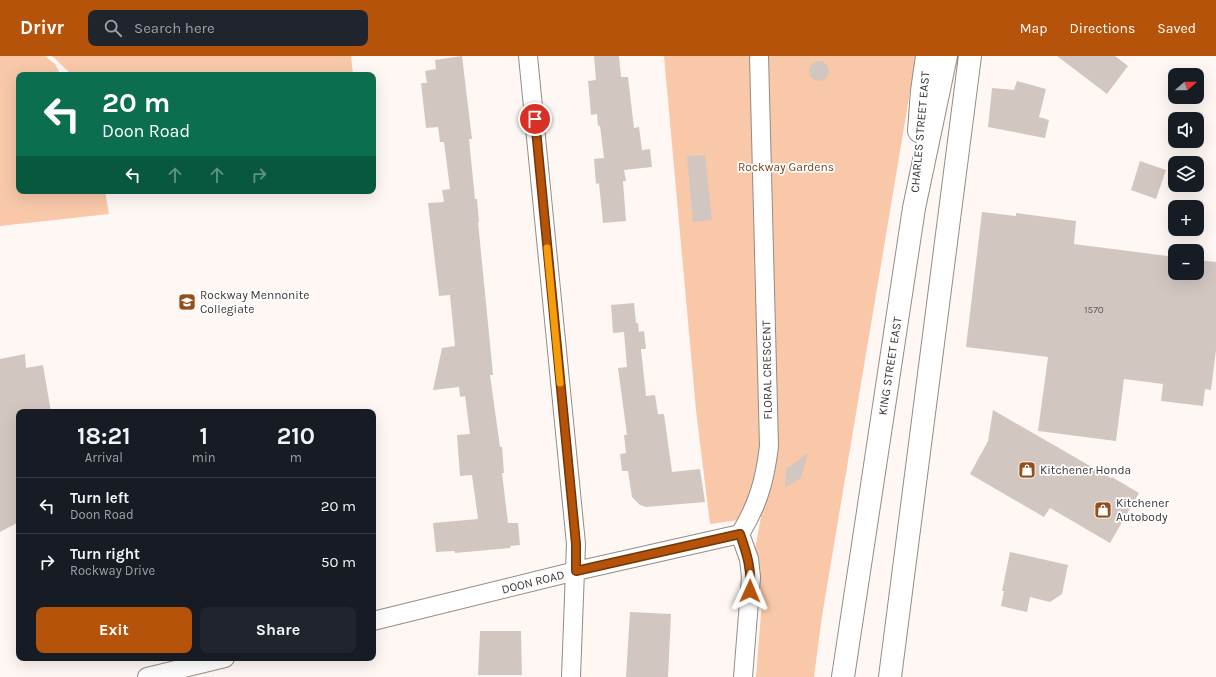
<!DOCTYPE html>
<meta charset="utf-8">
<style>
:root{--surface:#171b24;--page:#20242c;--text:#f1f3f6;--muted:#9ea1a6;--line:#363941;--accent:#b45309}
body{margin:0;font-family:Karla,sans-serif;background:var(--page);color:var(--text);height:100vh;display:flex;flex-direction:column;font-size:15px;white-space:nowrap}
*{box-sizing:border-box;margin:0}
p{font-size:13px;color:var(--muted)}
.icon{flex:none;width:22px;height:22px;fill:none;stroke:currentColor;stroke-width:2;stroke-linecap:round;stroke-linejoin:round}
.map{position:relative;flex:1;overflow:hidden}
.drawer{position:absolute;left:16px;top:353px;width:360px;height:252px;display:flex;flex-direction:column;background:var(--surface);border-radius:8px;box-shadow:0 4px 16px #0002}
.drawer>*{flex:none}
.banner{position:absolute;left:16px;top:16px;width:360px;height:122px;border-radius:8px;box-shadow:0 4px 16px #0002;background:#0b6e4f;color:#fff;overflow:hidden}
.needle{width:26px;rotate:70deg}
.controls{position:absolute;left:1168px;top:12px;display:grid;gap:8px}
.controls a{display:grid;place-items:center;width:36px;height:36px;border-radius:8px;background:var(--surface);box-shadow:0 4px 16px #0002;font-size:20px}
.pin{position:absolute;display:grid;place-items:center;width:34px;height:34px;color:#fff;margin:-17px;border:2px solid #fff;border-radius:50%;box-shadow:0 1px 4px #0007}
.me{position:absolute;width:44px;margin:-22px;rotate:1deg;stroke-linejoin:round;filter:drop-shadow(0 0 3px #0008)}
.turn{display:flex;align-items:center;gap:14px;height:84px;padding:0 20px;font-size:18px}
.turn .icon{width:52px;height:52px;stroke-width:2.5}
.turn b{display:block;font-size:28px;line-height:34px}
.lanes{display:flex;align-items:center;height:38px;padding:0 20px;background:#0003;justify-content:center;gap:20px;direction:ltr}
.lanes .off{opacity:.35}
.eta{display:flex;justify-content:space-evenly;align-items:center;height:68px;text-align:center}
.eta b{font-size:24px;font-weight:700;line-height:28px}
.primary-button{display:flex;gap:8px;margin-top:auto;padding:8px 20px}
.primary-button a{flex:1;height:46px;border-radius:8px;background:var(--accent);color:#fff;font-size:16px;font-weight:700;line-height:46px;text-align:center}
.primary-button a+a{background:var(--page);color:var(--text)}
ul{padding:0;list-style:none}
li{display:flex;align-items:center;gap:12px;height:56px;padding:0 20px;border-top:1px solid var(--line)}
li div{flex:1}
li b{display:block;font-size:15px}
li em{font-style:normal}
header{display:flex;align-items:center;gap:24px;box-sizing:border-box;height:56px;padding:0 20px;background:var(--accent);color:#fff}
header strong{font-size:19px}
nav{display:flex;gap:22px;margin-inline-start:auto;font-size:14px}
.search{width:280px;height:36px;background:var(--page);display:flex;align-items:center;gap:10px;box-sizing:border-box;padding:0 14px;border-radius:8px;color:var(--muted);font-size:15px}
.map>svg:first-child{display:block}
.green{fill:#f8c8a9}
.building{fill:#d2c7c0}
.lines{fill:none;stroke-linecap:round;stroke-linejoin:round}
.street-casing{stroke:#968b84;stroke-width:20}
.secondary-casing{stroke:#968b84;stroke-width:24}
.street{stroke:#fff;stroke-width:18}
.secondary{stroke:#fff;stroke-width:22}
.route-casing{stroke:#753606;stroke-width:10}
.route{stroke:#b45309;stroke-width:7}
.slow{stroke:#f59e0b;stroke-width:7}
.labels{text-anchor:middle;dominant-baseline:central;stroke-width:3.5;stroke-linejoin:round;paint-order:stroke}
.number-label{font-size:10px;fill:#625b58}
.street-label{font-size:12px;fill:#3c3735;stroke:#fff}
.park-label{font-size:12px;fill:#77431b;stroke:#fff}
.poi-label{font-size:12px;fill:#3c3735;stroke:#fff;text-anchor:start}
</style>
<header>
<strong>Drivr</strong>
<div class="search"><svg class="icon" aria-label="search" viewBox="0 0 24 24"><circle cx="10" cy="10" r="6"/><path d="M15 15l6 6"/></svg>Search here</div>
<nav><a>Map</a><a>Directions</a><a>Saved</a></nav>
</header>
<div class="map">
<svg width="1216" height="621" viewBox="0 0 1216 621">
<rect width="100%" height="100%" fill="#fef7f3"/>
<path class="green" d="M0,0h45l10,8 6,11h-42v116h86l4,23 -109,12z
M52,0h299l2,19h-281z
M664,0h252l-94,560 -8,61h-58l6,-76 -7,-52 6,-32 -51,7 -14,-114z"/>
<path class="building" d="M462,0l10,83h-3l6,60h2l2,23h-1l14,142 1,11h-3l10,72h2l2,26h-2l6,50h10l2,22 -10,1 1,2 -56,5 -1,-2 -18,1 -3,-29 45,-4 -6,-44 -12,1 -3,-41 13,-1 -5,-38 -5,1 -1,-10 -26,3 9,-42 13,-2 -5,-51 -11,1 -11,-93 16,-1 -2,-12 8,-1 -6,-47h-4l-2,-15 -12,1 -5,-45h6l-2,-12 11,-2 -1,-9z
M594,0h25l2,21h7l6,51 5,-1 3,23 8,-1 2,18 -28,3 2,11h-3l3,40 -23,2 -4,-40 -3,1 -2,-25 10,-1 -4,-32h-2l-1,-12 -6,1 -3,-34 8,-1z
M1057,0h58l13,10 -21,28z
M809 15a10 10 0 1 1 20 0a10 10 0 1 1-20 0Z
M1017,25l29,8 -7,28 10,3 -4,18 -57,-11 4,-39 22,2z
M705,99l7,65 -19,2 -6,-66z
M1140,105l26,9 -10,29 -25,-9z
M982,156l34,4v-3l60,8 -2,23 101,13v16h22v-13l19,2v88l-5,40 -6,-1 -2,17 -42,-5 2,-17 -39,-5 -8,62 -78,-10 10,-74 -82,-10z
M634,247l2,20h2l1,9 5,-1 2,18h-5l5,47 9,-1 3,19h6l8,58 28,-3 5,33 -59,5 -6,-2 -8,-8 -4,-26h-6l-2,-17 6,-1 -2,-18h3l-9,-67 9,-1 -3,-35 -11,1 -2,-28z
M25,298l1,14 17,-3 8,47h-32v110l-19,10v-173z
M993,354l118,68 1,-1 27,16 -29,50 -60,-35 -6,9 -74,-43 18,-33z
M808,397l-7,25 -16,10 1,-19z
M1010,496l58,13 -6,29 -12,8 -20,-5 -3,15 -26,-6 3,-15h-2z
M630,556l41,2 -3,63h-42z
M480,575h41l1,44h-44z"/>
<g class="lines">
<g class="street-casing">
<path id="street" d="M528,0l48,488 -5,133
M740,478c18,-29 25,-54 29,-88l-10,-390
M740,478l9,25 2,18 -8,100
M373,565l203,-50 164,-37
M147,621l78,-19"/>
</g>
<g class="secondary-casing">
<path id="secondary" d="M919,75l3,-40 5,-35
M843,621l71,-469 32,-152
M890,621l80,-621"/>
</g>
<use href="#street" class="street"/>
<use href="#secondary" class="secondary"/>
</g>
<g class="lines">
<g class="route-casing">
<path id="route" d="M535,63l41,425v27l164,-37c7,20 12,36 10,57"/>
</g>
<use href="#route" class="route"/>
<path class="slow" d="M547,192l13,135"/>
</g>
<defs>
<g id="school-square" transform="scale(0.9)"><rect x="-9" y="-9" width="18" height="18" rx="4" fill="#904f1c" stroke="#fff"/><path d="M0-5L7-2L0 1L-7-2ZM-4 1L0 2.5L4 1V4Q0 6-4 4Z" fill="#fff"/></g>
<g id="shop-square" transform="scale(0.9)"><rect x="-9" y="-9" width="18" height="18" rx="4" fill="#904f1c" stroke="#fff"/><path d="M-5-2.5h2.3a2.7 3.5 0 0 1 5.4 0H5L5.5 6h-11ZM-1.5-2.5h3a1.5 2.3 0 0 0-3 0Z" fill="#fff"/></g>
</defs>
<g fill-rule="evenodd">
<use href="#school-square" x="187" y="246"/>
<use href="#shop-square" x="1027" y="414"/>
<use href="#shop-square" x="1103" y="454"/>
</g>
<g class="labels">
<g class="number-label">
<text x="1094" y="254">1570</text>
</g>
<g class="street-label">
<text transform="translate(920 76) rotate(-85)">CHARLES STREET EAST</text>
<text transform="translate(890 310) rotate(-81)">KING STREET EAST</text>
<text transform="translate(767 314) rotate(-91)">FLORAL CRESCENT</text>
<text transform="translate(533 526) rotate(-14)">DOON ROAD</text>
</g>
<g class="park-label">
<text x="786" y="111">Rockway Gardens</text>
</g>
<g class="poi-label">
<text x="200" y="239">Rockway Mennonite<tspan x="200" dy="14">Collegiate</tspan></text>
<text x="1040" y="414">Kitchener Honda</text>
<text x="1116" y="447">Kitchener<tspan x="1116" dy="14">Autobody</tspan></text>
</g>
</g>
</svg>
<div class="controls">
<a><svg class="needle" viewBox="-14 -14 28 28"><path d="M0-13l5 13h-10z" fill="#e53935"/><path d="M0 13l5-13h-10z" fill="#9ea1a6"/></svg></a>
<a><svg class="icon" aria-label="sound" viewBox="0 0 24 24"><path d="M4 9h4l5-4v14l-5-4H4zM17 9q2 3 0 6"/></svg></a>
<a><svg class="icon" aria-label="layers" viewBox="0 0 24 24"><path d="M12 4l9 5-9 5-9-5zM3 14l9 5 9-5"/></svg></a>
<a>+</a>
<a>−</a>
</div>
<div class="pin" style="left:535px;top:63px;background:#d93025"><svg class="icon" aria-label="arrive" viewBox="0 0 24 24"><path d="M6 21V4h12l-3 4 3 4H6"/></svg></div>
<svg class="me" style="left:750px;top:535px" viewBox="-20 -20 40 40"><path d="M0-17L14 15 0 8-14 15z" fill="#b45309" stroke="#fff" stroke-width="4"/></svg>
<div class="banner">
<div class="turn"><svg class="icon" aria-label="left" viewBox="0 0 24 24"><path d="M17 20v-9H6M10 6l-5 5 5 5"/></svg><div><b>20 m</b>Doon Road</div></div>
<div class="lanes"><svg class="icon" aria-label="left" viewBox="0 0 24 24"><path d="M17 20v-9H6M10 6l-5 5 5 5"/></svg><svg class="icon off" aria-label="ahead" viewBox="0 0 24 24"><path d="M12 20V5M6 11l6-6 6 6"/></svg><svg class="icon off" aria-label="ahead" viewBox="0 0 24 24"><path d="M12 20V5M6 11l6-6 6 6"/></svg><svg class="icon off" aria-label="right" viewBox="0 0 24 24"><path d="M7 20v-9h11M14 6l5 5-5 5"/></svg></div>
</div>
<section class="drawer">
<div class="eta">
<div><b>18:21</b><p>Arrival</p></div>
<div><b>1</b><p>min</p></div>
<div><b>210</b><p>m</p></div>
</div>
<ul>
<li><svg class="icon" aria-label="left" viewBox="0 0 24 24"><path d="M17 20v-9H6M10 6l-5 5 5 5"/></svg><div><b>Turn left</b><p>Doon Road</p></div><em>20 m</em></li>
<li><svg class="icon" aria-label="right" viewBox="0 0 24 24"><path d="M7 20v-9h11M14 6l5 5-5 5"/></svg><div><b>Turn right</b><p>Rockway Drive</p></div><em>50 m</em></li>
</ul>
<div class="primary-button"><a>Exit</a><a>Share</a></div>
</section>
</div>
